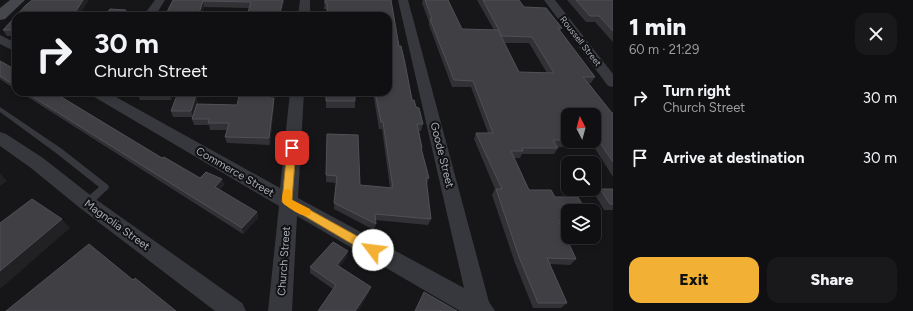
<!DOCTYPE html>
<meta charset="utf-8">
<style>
:root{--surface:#101012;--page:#19191b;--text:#f1f3f6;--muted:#9c9d9f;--line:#303032;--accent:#f2b134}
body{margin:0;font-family:Figtree,sans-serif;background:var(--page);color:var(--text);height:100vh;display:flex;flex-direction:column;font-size:15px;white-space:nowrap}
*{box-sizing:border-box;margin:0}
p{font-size:13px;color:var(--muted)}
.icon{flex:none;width:22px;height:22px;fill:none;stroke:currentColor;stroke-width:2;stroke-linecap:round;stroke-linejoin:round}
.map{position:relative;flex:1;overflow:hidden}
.side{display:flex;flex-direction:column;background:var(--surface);width:300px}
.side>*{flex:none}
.guide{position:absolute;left:12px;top:12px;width:380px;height:84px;border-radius:12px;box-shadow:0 2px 6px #0003,0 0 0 1px var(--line);background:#101012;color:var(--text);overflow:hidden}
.needle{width:26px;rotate:354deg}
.controls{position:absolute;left:561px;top:108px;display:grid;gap:8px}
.controls a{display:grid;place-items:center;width:40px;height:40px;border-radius:8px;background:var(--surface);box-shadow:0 2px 6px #0003,0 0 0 1px var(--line);font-size:20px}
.pin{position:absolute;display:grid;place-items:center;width:34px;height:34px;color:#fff;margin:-17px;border-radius:8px;box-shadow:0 2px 6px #0006}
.me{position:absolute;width:44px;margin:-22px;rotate:300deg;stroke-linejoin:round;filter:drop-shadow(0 0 3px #0008)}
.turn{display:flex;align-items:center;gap:14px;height:84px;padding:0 16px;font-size:18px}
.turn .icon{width:52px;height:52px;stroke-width:2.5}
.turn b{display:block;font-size:28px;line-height:34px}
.round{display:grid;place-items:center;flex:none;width:42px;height:42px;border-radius:12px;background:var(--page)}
.overview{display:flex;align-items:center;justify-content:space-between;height:68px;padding:0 16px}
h1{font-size:24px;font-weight:800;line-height:30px}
.action{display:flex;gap:8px;margin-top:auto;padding:8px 16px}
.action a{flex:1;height:46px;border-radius:12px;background:var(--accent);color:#111;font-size:16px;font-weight:800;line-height:46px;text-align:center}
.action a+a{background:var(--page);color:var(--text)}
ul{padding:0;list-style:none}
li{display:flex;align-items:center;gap:12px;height:60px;padding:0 16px}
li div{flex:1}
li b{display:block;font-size:15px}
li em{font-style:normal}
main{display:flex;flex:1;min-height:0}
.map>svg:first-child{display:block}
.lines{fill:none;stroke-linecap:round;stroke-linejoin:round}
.lane{fill:#37383d;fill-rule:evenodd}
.street{fill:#37383d;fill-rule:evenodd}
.secondary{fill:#45474d;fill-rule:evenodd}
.wall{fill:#323236;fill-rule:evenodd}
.shaded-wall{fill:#212124}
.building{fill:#3f3f44;stroke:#4f5156}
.route{fill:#f2b134;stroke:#9d7322}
.slow{fill:#f59e0b}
.labels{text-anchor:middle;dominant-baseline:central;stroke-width:4;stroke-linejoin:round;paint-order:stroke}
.far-street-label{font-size:9px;fill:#a8adb8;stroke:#111113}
.street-label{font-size:11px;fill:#a8adb8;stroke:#111113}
</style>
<main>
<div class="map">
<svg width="613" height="311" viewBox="0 0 613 311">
<rect width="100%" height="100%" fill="#161618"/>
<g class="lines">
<path class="lane" d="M0,107l62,42 46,36 1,2 -1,2 -18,17 -3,1 -3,-1 -1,-3 1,-3 15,-13 -43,-34 -56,-41z"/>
<path class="street" d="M155,0h10l-10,16h-12z
M300,0h10v16h-12z
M398,0h10l81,302 6,9h-35l-163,-95 -5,95h-24l11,-105 -188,-111 -2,-3h18l173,96 10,-96h14l-6,106 166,90z
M544,0h11l58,74v13l-5,-1z
M0,35l16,8v9l-16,-8z
M0,132l6,2 37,24 51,40 148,105 4,8h-31l-135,-103 -49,-40 -31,-22z"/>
<path class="secondary" d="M10,0h15l-20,19 -5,1v-12z"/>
</g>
<path class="wall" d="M173,0h111l-3,16h-34l2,-8 -45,-1 -3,9h-36z
M325,0h66l8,46h2l4,17 7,37h2l2,7 3,1 4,16 -2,7h-2l3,17v2l7,28 -2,6 4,35 -3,6 -53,-5 1,4 -2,6 -40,-21 2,-26 -10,-1 1,-48 31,1 2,50 30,3 -8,-59h-3l-6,-37h15v-76h-61v-7h-3z
M423,0h25l14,29 32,1 -17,-30h42l5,7 38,21 -2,3 35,46 -4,6h-2l23,30h1v64l-19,-30h-37l1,1 -4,6h-32l-2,4h-6l15,32 26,7 13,14v15h-7l15,33 -6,6 -20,-1 17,39 -6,5h-28l-18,-45 -23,-68 3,-6 -21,-50 2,-6h12l-17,-46h-19l-23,-62v-3l-7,-19zM504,43h25l18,30 -28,-1zM568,115h26v26h-26z
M567,0h46v42l-18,-20h-9z
M16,16v20h-9l-4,-6z
M0,61l16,9v20l-16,-11z
M20,92h33l109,66 38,20 22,1 2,6 -5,5 38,22 1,6 -15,16z
M138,92h36l-3,8h-31l-3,-7z
M326,92l29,9v7h-29z
M269,98h5v6l-4,41 -43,-2 -2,-6 2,-7h-17l-1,-5h-15l-2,-6 1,-2h-20l-2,-6 27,-9 -1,2 40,1z
M600,189h13v21h-9l-9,-15z
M347,257l-8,10 30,25 -11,19h-40l15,-22 -23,-16v-6z"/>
<path class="shaded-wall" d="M83,0h6l-10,16h-6z
M283,0h1l-3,16h-2z
M203,1l1,6 -3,9h-3z
M126,10l2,5 -1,1h-6z
M170,92h4l-3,8 -2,-6z
M269,92h1l-2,12v-6z
M196,95l2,7 -5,15 -2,-6z
M274,98v6l-4,41 -1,-7z
M0,173l7,8 -7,5z
M222,179l2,6 -7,8 -2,-6z
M257,212l1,6 -15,16 -1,-6z
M62,219l8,9 -70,61v-18z
M348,251l-1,6 -11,14 1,-6z
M371,287l-2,5 -11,19h-3z"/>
<path class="building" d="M32,0h51l-10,16h-57l10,-11z
M173,0h110l-4,16h-32l4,-14 -48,-1 -5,15h-33z
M325,0h66l8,46h2l4,17 7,37h2l2,7 3,1 4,16h-6l5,24h-1l8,30h-3l5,41 -56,-5 1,10 -42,-21 3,-27 -11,-1 1,-41 31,1 2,50 33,3 -10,-66h-2l-6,-30h13v-76h-61v-13h-2z
M425,0h23l14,29 36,1 21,42 35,1 -22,-36 -30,-1 -19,-36h36l5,7 22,1 16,20h-4l37,49h-12l29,36h1v49l-15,-22h-4v-25h-26v25h-15l5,8h-36l1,3h-12l18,39h22l4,7h23l8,14h-18v9h-10l18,39 -29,-1 20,45h-29l-19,-46 -23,-68h6l-26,-56h17l-20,-52 -19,-1 -24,-61h2z
M576,0h37v31l-14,-15h-9z
M110,9l16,1 -5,6h-17z
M16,16v14h-13z
M0,61l16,9v16l-16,-10z
M25,92h28l109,66 2,-1 36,21 6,-6 16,7 -7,8 42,25 -15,16z
M138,92h32l-1,2 -32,-1z
M240,92h29l-1,6h6l-5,40 -44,-1 4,-14h-21l1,-4h-17l5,-15 40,1z
M326,92h29v9h-29z
M177,95h19l-5,16h-20z
M600,189h13v15h-3z
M32,199l30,20 -62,52v-48z
M333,242l15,9 -11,14 34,22 -16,24h-37l18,-26 -26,-18z
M89,244l44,36 2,-2 41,33h-170z
M424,292l33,19h-42z"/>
<path class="route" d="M292,145l4,3 -4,52 85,47 2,3 -2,4 -4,1 -4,-1 -85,-50 -2,-2 5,-54z"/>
<path class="slow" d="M288,189l3,1 1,10 18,9 1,3 -1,3c-8,3 -19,-6 -26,-11 -3,-4 -2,-9 0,-14z"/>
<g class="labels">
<g class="far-street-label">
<text transform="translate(581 41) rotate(52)">Roussell Street</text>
</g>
<g class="street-label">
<text transform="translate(442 155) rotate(76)">Goode Street</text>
<text transform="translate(235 172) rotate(30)">Commerce Street</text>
<text transform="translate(117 225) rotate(36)">Magnolia Street</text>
<text transform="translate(284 261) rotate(-86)">Church Street</text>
</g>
</g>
</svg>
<div class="controls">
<a><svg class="needle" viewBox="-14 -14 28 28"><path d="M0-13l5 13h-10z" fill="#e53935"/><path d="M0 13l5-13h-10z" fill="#9c9d9f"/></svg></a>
<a><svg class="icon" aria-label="search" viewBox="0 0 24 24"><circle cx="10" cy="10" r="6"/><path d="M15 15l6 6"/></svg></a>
<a><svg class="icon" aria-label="layers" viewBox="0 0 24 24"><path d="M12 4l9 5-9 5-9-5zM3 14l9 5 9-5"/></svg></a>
</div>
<div class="pin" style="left:292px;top:148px;background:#d93025"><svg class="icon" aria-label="arrive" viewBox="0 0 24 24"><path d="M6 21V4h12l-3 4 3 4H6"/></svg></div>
<svg class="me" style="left:373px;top:250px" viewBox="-20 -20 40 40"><circle r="19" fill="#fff"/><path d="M0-13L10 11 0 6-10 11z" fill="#f2b134"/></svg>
<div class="guide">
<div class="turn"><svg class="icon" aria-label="right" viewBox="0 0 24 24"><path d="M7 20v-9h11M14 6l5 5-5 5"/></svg><div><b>30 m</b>Church Street</div></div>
</div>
</div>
<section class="side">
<div class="overview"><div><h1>1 min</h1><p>60 m · 21:29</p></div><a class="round"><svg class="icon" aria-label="close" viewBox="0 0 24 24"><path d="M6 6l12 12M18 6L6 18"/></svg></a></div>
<ul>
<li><svg class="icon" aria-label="right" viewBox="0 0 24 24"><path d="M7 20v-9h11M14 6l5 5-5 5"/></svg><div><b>Turn right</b><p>Church Street</p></div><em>30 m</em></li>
<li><svg class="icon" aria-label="arrive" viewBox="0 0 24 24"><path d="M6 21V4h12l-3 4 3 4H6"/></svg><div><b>Arrive at destination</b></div><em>30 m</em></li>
</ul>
<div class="action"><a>Exit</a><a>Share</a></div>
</section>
</main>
